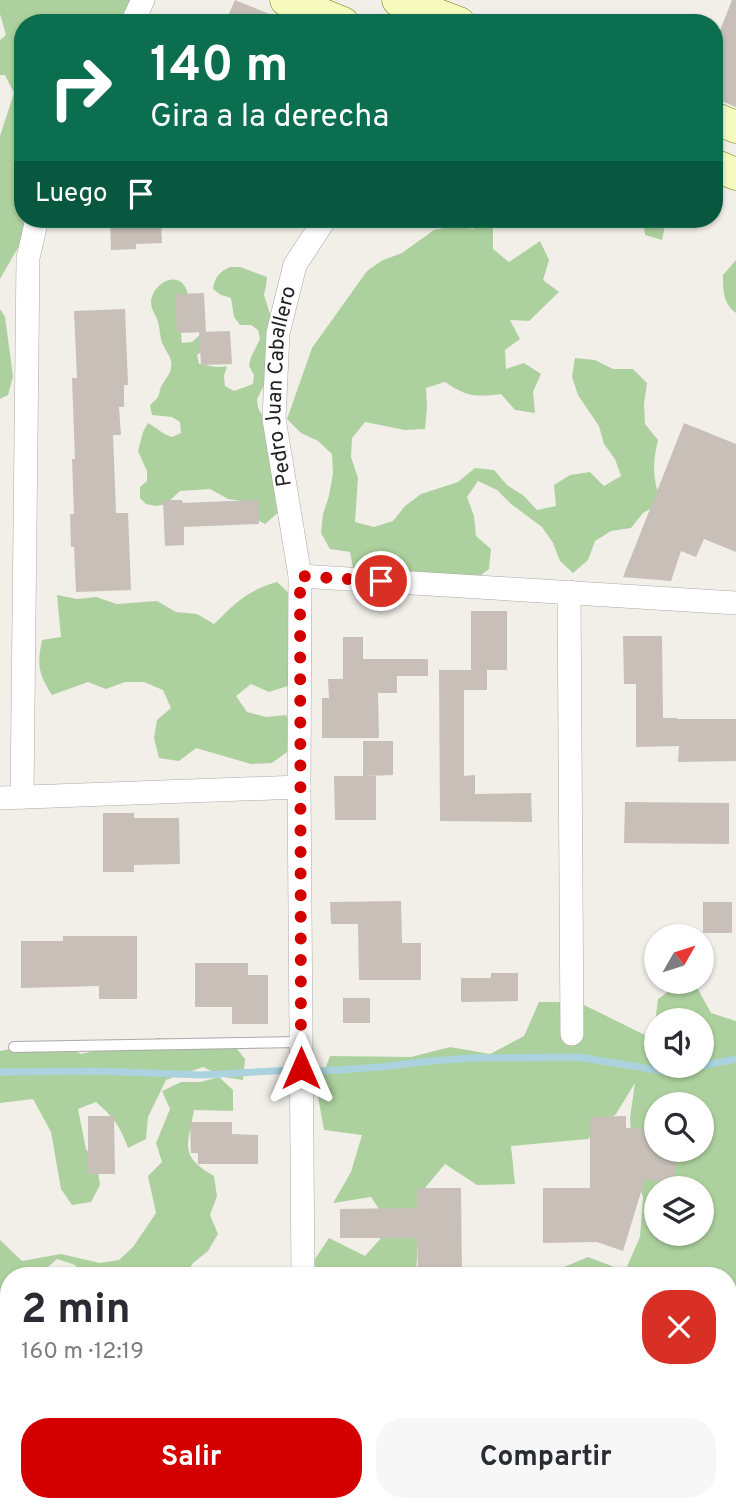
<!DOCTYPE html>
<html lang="es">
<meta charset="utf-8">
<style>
:root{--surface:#fff;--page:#f7f7f7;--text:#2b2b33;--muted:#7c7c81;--accent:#d40000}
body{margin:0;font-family:Overpass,sans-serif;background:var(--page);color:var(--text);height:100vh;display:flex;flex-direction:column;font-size:26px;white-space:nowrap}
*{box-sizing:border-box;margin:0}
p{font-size:23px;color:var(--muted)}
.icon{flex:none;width:38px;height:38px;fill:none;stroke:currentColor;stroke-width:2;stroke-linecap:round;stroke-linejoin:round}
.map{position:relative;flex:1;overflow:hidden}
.side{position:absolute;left:0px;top:1267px;width:737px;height:245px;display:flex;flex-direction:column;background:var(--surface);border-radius:28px 28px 0 0;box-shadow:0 2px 5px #0004}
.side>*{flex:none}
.guide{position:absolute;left:14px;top:14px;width:709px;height:214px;border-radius:28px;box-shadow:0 2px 5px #0004;background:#0b6e4f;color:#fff;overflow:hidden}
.needle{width:46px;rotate:51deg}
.fabs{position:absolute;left:644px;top:924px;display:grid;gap:14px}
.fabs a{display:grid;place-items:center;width:70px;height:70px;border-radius:50%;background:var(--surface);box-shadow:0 2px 5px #0004;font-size:35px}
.pin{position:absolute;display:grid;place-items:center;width:60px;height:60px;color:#fff;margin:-30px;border:4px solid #fff;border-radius:50%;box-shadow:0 2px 7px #0007}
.me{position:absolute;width:77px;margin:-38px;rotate:0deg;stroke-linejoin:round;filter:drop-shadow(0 0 5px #0008)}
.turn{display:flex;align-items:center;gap:24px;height:147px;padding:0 21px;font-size:32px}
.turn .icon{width:91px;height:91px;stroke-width:2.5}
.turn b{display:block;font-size:49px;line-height:60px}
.then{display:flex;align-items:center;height:66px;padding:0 21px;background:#0003;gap:14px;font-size:26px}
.round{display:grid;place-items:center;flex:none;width:74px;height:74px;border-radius:28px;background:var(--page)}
.summary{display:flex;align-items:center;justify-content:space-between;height:119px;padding:0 21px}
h1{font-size:42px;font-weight:700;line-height:52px}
.action{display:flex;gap:14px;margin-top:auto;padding:14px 21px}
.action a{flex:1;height:80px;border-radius:28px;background:var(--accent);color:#fff;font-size:28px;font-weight:700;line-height:80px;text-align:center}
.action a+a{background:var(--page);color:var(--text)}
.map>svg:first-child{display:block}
.forest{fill:#add19e;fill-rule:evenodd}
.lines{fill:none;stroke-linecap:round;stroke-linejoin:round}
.stream{stroke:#aad3df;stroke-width:7}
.building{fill:#c7bfb8}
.lane-casing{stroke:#a9a9a9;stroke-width:12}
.street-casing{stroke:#a9a9a9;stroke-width:24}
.secondary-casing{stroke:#707d05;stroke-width:33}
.lane{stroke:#fff;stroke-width:10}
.street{stroke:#fff;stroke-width:23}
.secondary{stroke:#f7fabf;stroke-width:32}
.route{stroke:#d40000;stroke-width:12;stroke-dasharray:0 21.6}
.labels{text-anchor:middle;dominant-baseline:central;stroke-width:6;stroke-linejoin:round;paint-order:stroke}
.street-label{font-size:21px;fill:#222;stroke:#fff}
</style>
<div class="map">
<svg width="736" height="1512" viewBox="0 0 736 1512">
<rect width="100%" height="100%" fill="#f2efe9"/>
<path class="forest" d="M0,0h141l-18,23h-100v196h4v13l-27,47v-143l14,-43 -9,-18h-5v-35l6,-5 -6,-21z
M475,219h29l-11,9v21l16,13 31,-21 9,19 -6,20 16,12 -30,29 -19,-1 10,19 -15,11 1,19 18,-6 17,11 -8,18 2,21 -20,-3 -14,-16c-26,3 -34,3 -56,-12l-19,6 1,20 -2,21 -20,1 -40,-8 -13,16 -1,19 7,21 -3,44 19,5 19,-6 12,-15 16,-12 37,-12 17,-14 19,2 13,15 17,11 13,14 19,-4 -2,-21 16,-10 20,-3 14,14 17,-10 -6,-17 -11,-15 -5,-18 -21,-31 -6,-18 3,-19 20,2 18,9h20l14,14 -3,21 1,20 13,16c-6,26 -5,38 3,63l-18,10 -12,15 -20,3 -16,10 -7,19 -15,13 -13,-12 -7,-18 -11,-16 -31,-23 -14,-14 -19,-9 -11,16 7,19 2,20 15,13 -2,20 -16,12 -75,10 -18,7c-24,-13 -25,-19 -30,-46l-20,-3 -9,-16 2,-19 6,-18 4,-23 -1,-19 -14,-13 -17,-8 -14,-14 25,-71 55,-77 16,-11 19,-7 32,-23 19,-4 21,3z
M643,219h21l2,2 -4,19 -17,-5z
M736,260v53c-13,-9 -13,-24 -13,-38z
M230,267h10l27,10 -1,9 -2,9 6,19 -1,30 1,29 -13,26 1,9 10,17 12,86 -15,13 -9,-5 -8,-17 -20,-3 -18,-10 -30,2 -14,13 -10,2 -10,-2 -6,-6v-11l7,-6v-10l-9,-20 5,-19 5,-9c9,5 14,11 24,14l9,-4 -1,-11 -8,-5 -20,-2 -2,-10c2,-2 7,-6 8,-8 2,-3 1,-7 3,-10 3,-7 9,-12 10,-19 2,-10 -5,-16 -9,-25 -2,-6 -2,-14 -4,-21 -2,-7 -7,-12 -7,-20 1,-18 28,-34 36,-11 4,11 -9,34 -5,52l10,-1 8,-7 12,9 -15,11 2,9c10,1 17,5 28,2l-3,10 1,10 9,5 19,-7 1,-9 -5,-9 2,-9 9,-18 -2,-9 -7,-5h-11l-6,-8 -3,-19 -10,-3 -8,-6c2,-12 6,-17 17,-22z
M0,309l5,8 8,59 -5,19 -8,4z
M277,582l14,13 -3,91 -19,6 -18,-8 -15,12 11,16 19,5 20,-2 8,17 -7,20 -15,11 -21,1 -55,-16 -17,13 -20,-3 -5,-20 3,-18 14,-12 -8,-18 -19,-8h-19l-19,7 -18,-7 -36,13c-14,-22 -15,-30 -10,-55l19,-3 -4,-42 20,4 19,-2 21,7 40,-3 19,11 21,2 17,10c22,-21 32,-33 63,-42z
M682,982h12l17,31 25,8v276l-8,-6v-15h-177l1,-4 36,-15 37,14 15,-34 3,-39 -11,-41 -2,-39 5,-35 -19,31 -28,25 -77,7 4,38 -38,1 -32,-21 -25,30 -4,82h-107l-2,-5 22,-33 36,18 26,-29 -20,-30 -38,6 18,-31 11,-37 -38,-5 -7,-39 13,-35 81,1 39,-10 40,7 34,-18 15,-34h39l75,37 5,-40zM656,1020h46v46h-46zM656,1104h46v46h-46zM656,1188h46v46h-46z
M157,1038l39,3 18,8 19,-5 12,15 -2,21 -20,-3 -20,-10 -37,13 -18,37 -2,22 -18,9c-8,-22 -14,-30 -32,-46l-18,7 8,40 11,15 3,21 -9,17 -19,3 -11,-16 -10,-57 -18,-33 -33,4v-52l43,-8 20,1 18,10 38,-9 20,1z
M219,1077l14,13v21l-39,-1c-6,35 -16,45 20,66l3,20 -7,19 8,19 -10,17 -15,12 -8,13h-101l-9,-11 -18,-6 -19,17h-29v48l-9,2v-86l22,21 39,-7 39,9 19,-3 14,-13 23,-34 -8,-37 14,-14 -6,-19 14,-34 -8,-18 19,-9h19z
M9,1327v137l-9,-3v-128z
M102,1503h190l-2,9h-47l-1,-4c-12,-2 -21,-6 -31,4h-111z
M587,1503h95l-2,9h-95z"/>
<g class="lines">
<path class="stream" d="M702,1066l34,-7
M0,1072l98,-1 103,4 92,-5
M307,1072l74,-5 50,-6 42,-3 105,-1 91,15 32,-6"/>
</g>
<path class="building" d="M235,0l54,22v1h-64z
M732,0h4v107l-22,-9v-52z
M110,219h51l1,24 -26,1v5l-25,1z
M204,293l2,39 -29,1 -2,-39z
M125,309l3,76h-4v22h-5l2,28h-8l3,78h12l3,77 -55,2 -2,-45h-3l-1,-33h4l-2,-55h3l-3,-81h5l-3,-67z
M230,331l2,33 -31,1 -2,-33z
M684,423l52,21v108l-32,-13 -8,18 -15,-6 -10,30 -48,-4z
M163,500h19l1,3 75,-3 1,24 -75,3v18l-19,1z
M471,611h36v59h-36z
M623,636h39l1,82h15v1h58v42l-58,1 1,-16 -43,1v-63h-12z
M343,637h20v22h65v17h-31v17h-19l1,45h-57v-40h7l-1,-19h15z
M439,670h48v20h-23v86l11,-1v19l56,-1 1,29 -92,-1z
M363,741h30v34l-30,1z
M334,776h42v44h-41z
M625,802l104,1v41l-105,-1z
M103,813h31v5h45l1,46 -46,1v7h-31z
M401,901l1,42h19v37h-62l-1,-56h-27l-1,-22z
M703,902h29v31h-29z
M63,936h74v63h-38v-13l-78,2v-47h42z
M195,963h53v12h20v49h-36v-17h-37z
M491,973h27v28l-57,1v-24h30z
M343,998h27v25h-27z
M88,1116h26l1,58h-27z
M626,1116v12l30,2v20h20l-2,33 -29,-4 -22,72 -26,-9 -54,1v-55h47v-71z
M190,1122h42v12l26,1v29h-60v-11h-7z
M417,1188h44l1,88h-44l-1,-38h-77v-29l77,-1z"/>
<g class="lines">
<g class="lane-casing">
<path id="lane" d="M14,1047l287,-5"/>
</g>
<g class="street-casing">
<g id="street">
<path d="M132,23l11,-23"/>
<path d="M300,576l436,27"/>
<path d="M569,592l3,442"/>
<path d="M22,797l6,-539 9,-39"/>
<path d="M0,798l299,-11"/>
<path id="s1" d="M303,1276l-4,-489 1,-211 -26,-157 4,-86 17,-68 30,-46"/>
<path d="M305,1503v9"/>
<path d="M720,1512l16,-9"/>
</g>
</g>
<g class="secondary-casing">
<path id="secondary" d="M286,0l57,23
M398,0l61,23
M714,118l22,9
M714,165l22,9"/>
</g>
<use href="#lane" class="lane"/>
<use href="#street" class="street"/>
<use href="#secondary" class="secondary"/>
</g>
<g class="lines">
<path class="route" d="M301,1068l-1,-492 81,5"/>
</g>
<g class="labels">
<g class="street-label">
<text stroke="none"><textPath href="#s1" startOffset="892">Pedro Juan Caballero</textPath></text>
</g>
</g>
</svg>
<div class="fabs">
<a><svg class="needle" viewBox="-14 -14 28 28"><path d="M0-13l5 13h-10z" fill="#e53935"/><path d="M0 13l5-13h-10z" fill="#7c7c81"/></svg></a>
<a><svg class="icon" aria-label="sound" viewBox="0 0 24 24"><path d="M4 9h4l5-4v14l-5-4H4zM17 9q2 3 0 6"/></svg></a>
<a><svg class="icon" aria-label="search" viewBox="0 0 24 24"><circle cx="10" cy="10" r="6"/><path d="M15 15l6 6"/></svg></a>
<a><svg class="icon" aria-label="layers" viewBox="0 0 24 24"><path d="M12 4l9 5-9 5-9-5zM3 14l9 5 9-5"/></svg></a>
</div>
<div class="pin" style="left:381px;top:581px;background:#d93025"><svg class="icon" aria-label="arrive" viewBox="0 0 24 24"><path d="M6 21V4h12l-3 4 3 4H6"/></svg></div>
<svg class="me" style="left:301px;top:1068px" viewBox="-20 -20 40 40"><path d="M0-17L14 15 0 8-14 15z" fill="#d40000" stroke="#fff" stroke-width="4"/></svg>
<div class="guide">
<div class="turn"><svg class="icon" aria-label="right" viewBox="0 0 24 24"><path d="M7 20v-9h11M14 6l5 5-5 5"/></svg><div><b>140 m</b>Gira a la derecha</div></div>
<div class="then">Luego<svg class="icon" aria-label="arrive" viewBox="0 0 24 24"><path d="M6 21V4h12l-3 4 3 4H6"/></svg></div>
</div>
<section class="side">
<div class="summary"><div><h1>2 min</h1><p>160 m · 12:19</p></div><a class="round" style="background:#d93025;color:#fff"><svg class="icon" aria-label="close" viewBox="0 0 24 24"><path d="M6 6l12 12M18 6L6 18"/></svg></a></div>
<div class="action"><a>Salir</a><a>Compartir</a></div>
</section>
</div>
